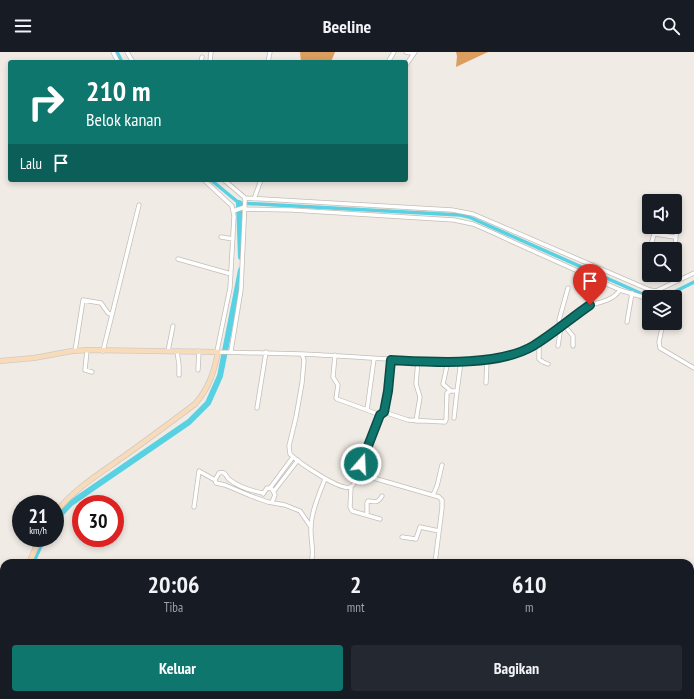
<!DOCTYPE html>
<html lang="id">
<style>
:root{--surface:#171b24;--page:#242831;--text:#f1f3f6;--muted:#9ea1a6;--accent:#0f766e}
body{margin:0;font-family:"PT Sans Narrow",sans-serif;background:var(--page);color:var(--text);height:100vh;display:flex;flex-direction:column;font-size:15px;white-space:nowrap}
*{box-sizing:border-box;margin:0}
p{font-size:13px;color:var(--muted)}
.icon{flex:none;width:22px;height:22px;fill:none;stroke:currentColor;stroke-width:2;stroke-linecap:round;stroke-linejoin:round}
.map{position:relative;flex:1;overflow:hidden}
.side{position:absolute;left:0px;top:507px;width:694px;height:140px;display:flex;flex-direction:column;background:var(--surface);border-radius:12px 12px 0 0;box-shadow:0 2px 6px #0003}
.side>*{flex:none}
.banner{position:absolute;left:8px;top:8px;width:400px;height:122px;border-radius:4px;box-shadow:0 2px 6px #0003;background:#0f766e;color:#fff;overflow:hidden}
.tools{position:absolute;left:642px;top:142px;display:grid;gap:8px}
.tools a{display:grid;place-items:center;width:40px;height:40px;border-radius:4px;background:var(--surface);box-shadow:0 2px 6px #0003;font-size:20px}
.speed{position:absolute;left:12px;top:443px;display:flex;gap:8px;font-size:20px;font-weight:700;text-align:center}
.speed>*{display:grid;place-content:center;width:52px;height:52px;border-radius:50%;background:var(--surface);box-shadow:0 2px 6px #0003;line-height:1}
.speed small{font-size:10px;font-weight:400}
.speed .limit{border:6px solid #d22;background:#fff;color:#111}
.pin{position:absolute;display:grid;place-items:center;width:34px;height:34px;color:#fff;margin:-41px -17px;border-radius:50% 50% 50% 0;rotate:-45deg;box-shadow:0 0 4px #0007}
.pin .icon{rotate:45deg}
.me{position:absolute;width:44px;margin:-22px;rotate:19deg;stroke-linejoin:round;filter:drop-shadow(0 0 3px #0008)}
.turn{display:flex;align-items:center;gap:14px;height:84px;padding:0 12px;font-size:18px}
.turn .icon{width:52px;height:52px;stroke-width:2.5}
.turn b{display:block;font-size:28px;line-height:34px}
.then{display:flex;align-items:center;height:38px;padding:0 12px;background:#0003;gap:8px;font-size:15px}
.eta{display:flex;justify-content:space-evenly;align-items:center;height:68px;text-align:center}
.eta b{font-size:24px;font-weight:700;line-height:28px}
.action{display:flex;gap:8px;margin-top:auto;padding:8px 12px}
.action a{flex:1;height:46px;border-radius:4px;background:var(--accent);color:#fff;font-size:16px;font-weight:700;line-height:46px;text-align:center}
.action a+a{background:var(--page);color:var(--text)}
header{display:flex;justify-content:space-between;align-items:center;height:52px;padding:0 12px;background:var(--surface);font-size:18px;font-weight:700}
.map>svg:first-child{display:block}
.green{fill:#f6c391}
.forest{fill:#dc9e5f}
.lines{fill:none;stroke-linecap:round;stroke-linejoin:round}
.canal{stroke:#58d1e2;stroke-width:3.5}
.river{stroke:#58d1e2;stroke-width:6}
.minor-casing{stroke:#c3beb8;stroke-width:5}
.major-casing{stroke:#cccbcb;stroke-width:6}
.minor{stroke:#fff;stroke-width:3.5}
.major{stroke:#fadbb8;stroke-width:4.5}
.route-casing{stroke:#0a4d48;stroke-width:10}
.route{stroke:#0f766e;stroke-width:7}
</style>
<header><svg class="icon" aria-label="menu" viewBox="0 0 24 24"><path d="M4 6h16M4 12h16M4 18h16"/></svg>Beeline<svg class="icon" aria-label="search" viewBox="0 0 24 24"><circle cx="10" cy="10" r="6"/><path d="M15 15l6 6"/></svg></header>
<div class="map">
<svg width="694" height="647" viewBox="0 0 694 647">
<rect width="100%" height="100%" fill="#f1ebe5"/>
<path class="green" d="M0,593h4v50h67v4h-71z"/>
<path class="forest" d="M300,0h35l-4,10h-30z
M456,0h32l-32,15 1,-11z"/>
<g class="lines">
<path class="canal" d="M117,0l5,10
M211,128l28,23 221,12 9,2 180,80
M664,245l30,-15"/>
<path class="river" d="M239,151l2,54
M55,468l16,-17 118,-81 19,-19 12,-27 21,-106
M32,511l11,-25
M0,572l4,-6"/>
<g class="minor-casing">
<path id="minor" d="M113,0l5,10
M127,0l6,10
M406,0l5,1 2,-1
M201,10l1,-5
M210,10l1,-10
M268,10l2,-10
M388,10l6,-10
M406,13l9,-13
M204,128l28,26 2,10 -4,72 -13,63
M224,128l20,17 1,3 -4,90 -10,61
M245,146l207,12 21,4 177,76 6,1 38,-18
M254,147l7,-19
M245,157l47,1 162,10 19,4 23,10 17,8 107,48 29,9
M233,159l12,-4
M221,185l12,2
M650,197l4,-15 21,3
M675,197l3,-38
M648,205l1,-4
M178,207l53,15
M674,230v-7
M656,239l5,6
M590,253l3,-27
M627,270l5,-29
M663,271l-4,19 1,6 34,20
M563,272l10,12v10
M539,290v17l4,3 5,2
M558,294l3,-20 -2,-6 9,-32
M87,298l-2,20 7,2
M75,299l8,-51 18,3 7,10 4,2
M103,299l36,-146
M168,299l5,-25
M177,299l2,14v10
M218,300l84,2 2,6 -2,23 -6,34 -7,29 1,8c8,8 50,37 60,33 6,-2 5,-10 13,-12l76,22 3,3v8l-7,55
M302,302c48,2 95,7 143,7 26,0 52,0 77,-11 25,-10 46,-30 68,-45 12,-3 23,-5 30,-15
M335,303l-2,22 5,8 -2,13 1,1 30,11
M374,307l-7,51 13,5
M448,309l-5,23 8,7
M198,318l1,-19
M486,331l1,-23
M257,356l9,-56
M384,360l24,8 37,2 1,-2 1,-27 3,-2h7l4,-30
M454,366l3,-27
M416,369l4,-24 -4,-13 2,-23
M366,399l9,3
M360,424l-1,-2c5,-21 13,-40 21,-59l4,-3 4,-21 3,-31
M215,428l4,-7c8,-2 6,4 11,7 9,7 22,11 33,13
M351,435l-1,20 2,4 28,8
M270,436l23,-31
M274,439l24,-31
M263,442l4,-6 5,1 3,6 -3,7
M433,443l4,-9 5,-21
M194,455l5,-36 16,9 1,3 9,2 26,11 17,6 17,3 15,6 11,16
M367,463v-12l1,-2c8,1 10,2 14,-5
M402,485l14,2 4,-12 19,4
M311,511c4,-12 -1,-23 0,-35 0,-15 8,-34 14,-49
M0,579l4,-5
M690,584l4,1
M690,632l2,-5 2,-32
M169,643l24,4
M519,643h1
M534,643l4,4
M625,643v4
M689,643l5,2
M113,647v-4
M278,647l1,-4
M549,647l2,-4
M594,647l2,-4
M649,647l1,-4
M683,647l2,-4"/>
</g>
<g class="major-casing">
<path id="major" d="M0,309l34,-3 38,-7 17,-1 129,2c-4,20 -9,36 -23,52 -24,18 -48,36 -72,53 -24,17 -49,32 -68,56
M29,511l11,-25
M0,564l4,-4"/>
</g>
<use href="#minor" class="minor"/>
<use href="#major" class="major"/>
</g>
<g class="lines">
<g class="route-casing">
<path id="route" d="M361,412l19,-49 4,-3 4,-21 3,-31c41,2 106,7 142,-14 20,-12 38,-28 57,-41"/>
</g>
<use href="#route" class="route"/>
</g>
</svg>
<div class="tools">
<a><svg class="icon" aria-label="sound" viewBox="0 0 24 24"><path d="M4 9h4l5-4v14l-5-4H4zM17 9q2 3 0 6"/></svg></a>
<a><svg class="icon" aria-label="search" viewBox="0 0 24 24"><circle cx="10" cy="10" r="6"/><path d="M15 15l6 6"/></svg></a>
<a><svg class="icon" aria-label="layers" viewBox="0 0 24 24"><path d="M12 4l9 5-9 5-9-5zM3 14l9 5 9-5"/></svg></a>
</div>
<div class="speed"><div>21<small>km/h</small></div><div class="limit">30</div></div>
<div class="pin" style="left:590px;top:253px;background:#d93025"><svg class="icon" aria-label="arrive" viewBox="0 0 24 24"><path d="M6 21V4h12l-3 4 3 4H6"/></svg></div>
<svg class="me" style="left:361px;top:412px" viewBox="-20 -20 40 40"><circle r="17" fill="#0f766e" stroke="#fff" stroke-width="3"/><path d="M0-11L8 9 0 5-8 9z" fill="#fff"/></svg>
<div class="banner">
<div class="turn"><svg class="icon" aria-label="right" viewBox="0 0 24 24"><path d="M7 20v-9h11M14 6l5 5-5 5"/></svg><div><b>210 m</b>Belok kanan</div></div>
<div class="then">Lalu<svg class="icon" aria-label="arrive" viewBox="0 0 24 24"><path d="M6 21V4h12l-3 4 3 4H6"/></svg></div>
</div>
<section class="side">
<div class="eta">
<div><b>20:06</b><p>Tiba</p></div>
<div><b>2</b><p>mnt</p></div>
<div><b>610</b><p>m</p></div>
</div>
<div class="action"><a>Keluar</a><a>Bagikan</a></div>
</section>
</div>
